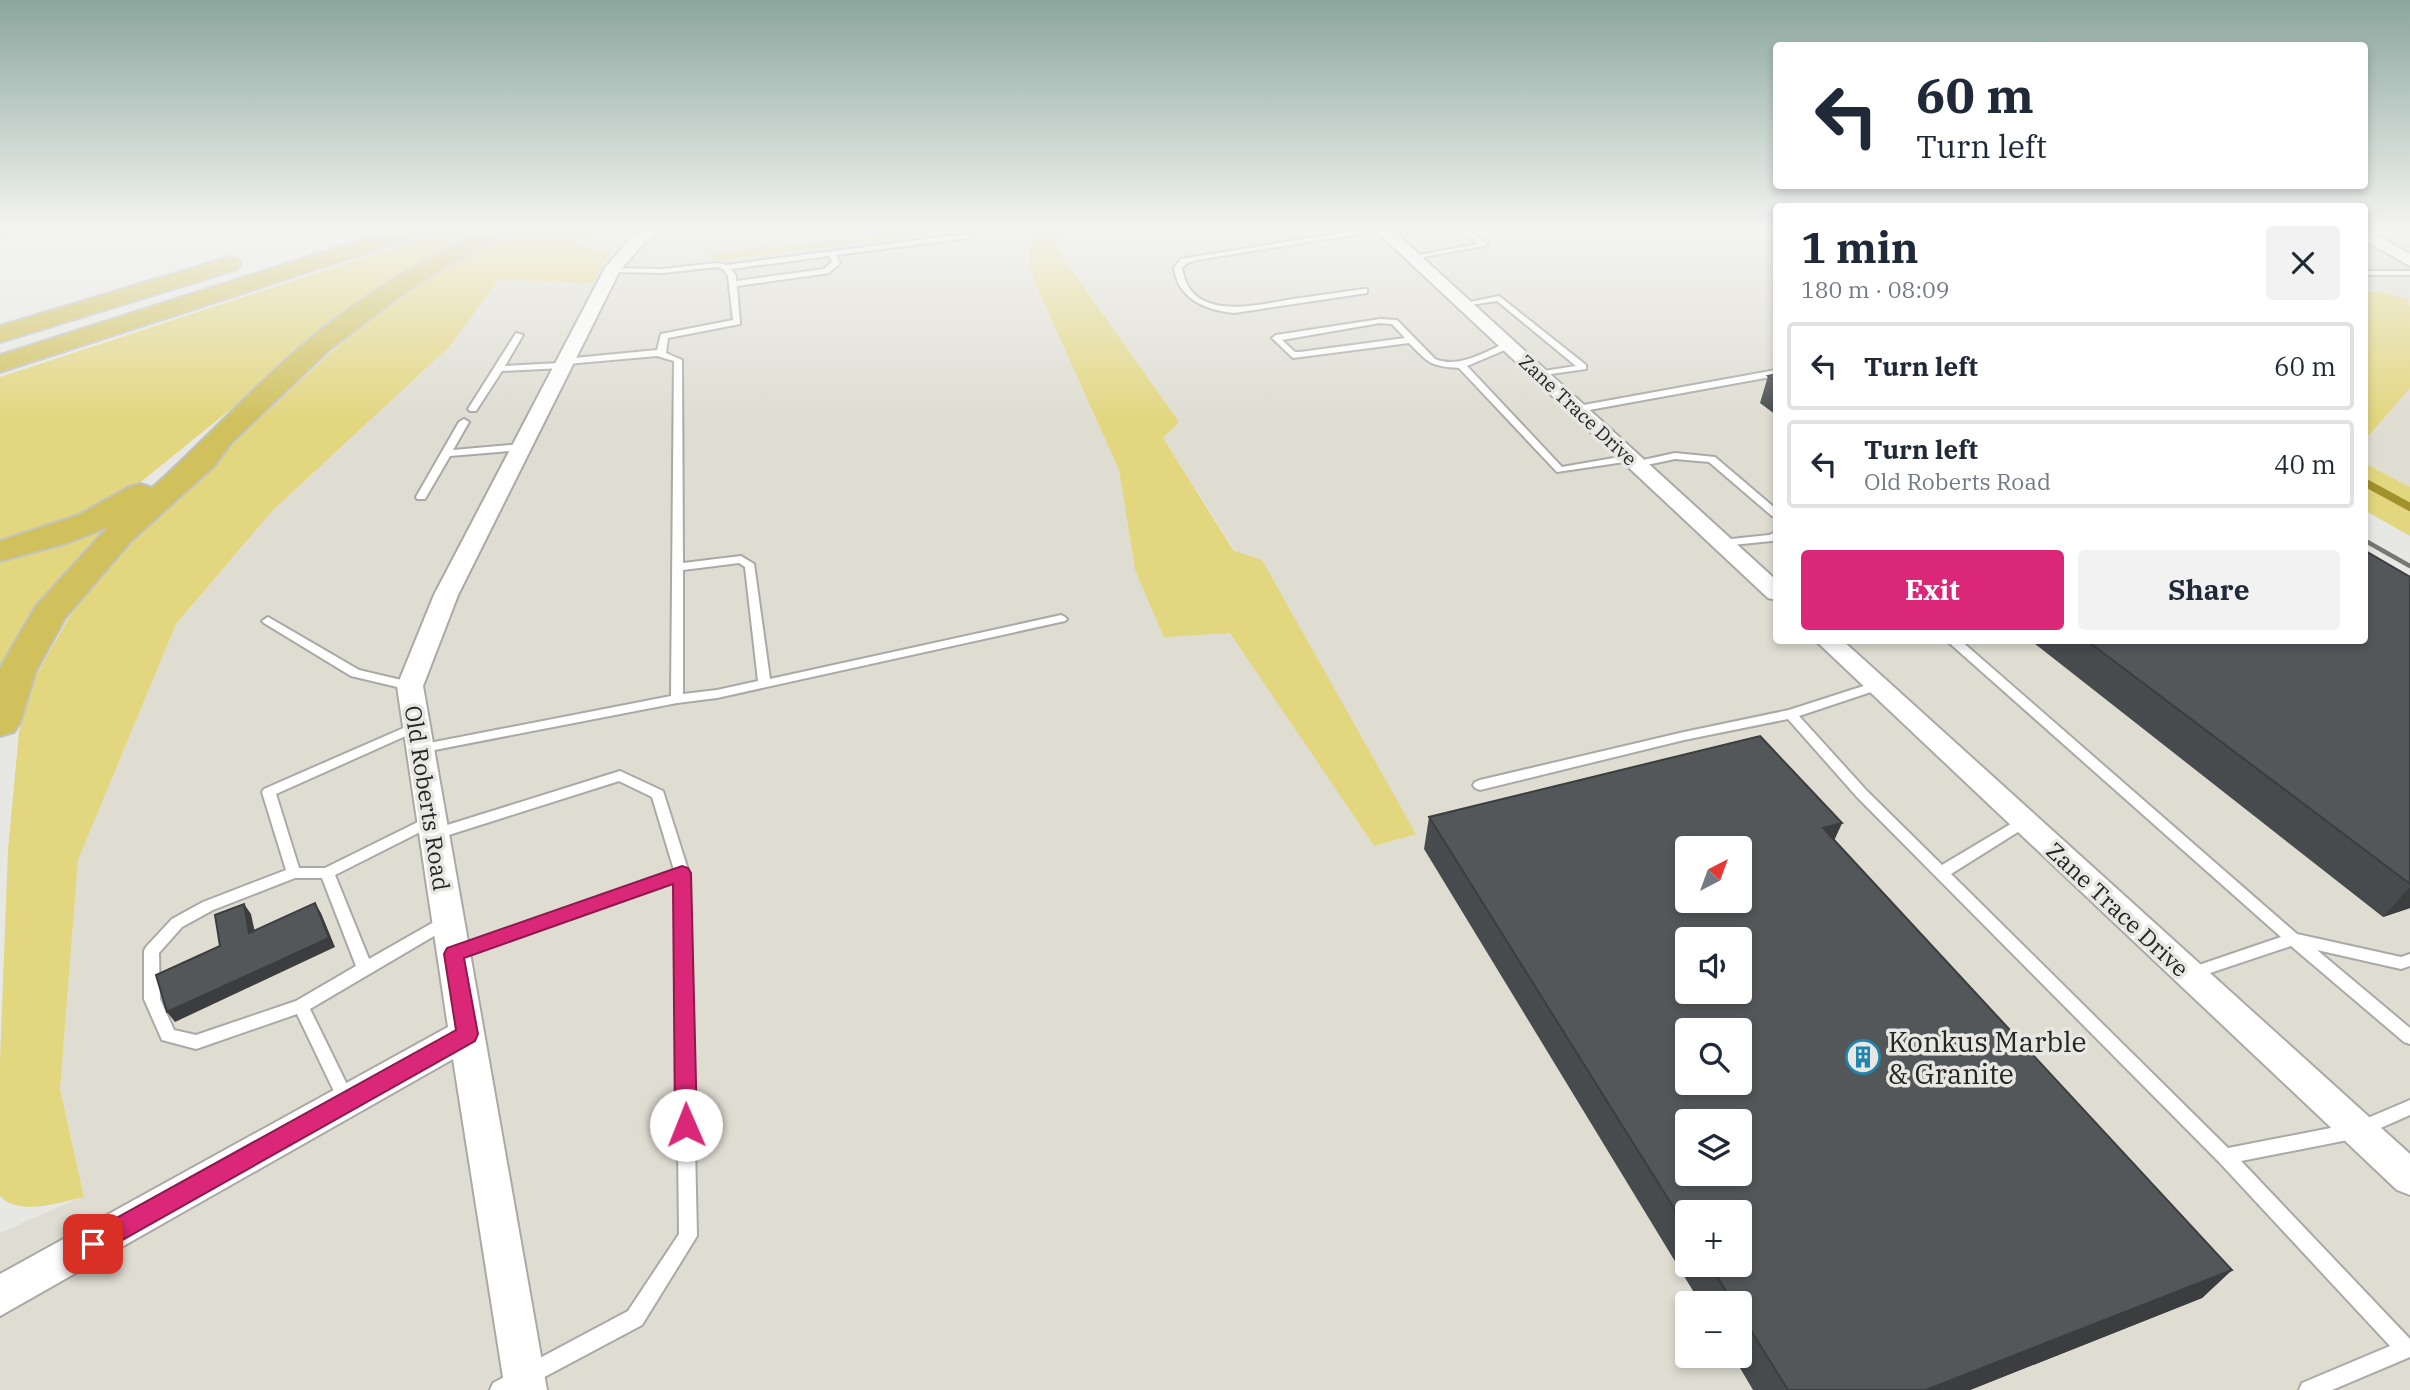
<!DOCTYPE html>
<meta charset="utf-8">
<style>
:root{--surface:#fff;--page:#f2f2f3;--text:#1f2937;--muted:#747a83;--line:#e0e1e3;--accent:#db2777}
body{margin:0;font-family:"IBM Plex Serif",serif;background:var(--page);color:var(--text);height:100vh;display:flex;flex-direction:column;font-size:26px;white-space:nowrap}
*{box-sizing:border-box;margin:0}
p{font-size:23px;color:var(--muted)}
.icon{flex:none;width:38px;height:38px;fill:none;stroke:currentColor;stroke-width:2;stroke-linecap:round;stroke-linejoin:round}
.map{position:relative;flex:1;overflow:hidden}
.side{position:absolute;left:1773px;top:203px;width:595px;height:441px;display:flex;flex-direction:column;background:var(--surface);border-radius:7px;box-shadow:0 4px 10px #0003}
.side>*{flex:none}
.banner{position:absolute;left:1773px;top:42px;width:595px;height:147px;border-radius:7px;box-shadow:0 4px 10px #0003;background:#fff;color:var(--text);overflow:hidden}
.needle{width:46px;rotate:41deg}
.tools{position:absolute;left:1675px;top:836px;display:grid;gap:14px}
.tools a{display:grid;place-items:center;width:77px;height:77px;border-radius:7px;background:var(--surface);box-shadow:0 4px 10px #0003;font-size:35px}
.pin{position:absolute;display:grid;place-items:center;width:60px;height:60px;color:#fff;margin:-30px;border-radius:14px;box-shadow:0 4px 10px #0006}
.me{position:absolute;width:77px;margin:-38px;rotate:359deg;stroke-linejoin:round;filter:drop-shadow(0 0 5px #0008)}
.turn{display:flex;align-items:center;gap:24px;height:147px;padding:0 28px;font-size:32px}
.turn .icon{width:91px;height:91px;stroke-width:2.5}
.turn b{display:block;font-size:49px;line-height:60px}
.round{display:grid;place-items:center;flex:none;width:74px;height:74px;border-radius:7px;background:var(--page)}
.overview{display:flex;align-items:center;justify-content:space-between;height:119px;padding:0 28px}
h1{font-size:42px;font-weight:800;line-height:52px}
.primary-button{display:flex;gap:14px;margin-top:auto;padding:14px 28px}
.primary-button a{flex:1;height:80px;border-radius:7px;background:var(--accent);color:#fff;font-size:28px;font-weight:800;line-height:80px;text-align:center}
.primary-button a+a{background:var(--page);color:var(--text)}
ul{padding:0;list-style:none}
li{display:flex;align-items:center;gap:21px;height:88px;margin:0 14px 10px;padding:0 14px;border:4px solid var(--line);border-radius:7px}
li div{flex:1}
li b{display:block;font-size:26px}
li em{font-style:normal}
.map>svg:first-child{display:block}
.built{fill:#dfddd2;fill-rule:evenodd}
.green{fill:#e2d67f}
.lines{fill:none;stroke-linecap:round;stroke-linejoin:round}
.stream{stroke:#a1922c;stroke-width:8}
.service-casing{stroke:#a9a9a5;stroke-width:4}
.minor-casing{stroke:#a9a9a5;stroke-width:4}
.motorway-casing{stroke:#c2c2c1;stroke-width:4}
.service{fill:#fff;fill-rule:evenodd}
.minor{fill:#fff;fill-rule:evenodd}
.motorway{fill:#d0c15d;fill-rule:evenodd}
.rail{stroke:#767673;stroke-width:4.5}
.wall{fill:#484b4d;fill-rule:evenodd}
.shaded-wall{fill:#3b3d3e}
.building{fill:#545759;stroke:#3b3d3e;stroke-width:2;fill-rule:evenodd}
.route{fill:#db2777;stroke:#8e194d;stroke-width:2}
.labels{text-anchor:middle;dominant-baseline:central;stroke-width:7;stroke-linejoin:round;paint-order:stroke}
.far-street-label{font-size:19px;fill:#242422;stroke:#e7e7e3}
.street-label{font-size:23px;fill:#242422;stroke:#e7e7e3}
.near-poi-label{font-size:28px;fill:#242422;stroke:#e7e7e3;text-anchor:start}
</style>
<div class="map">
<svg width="2410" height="1390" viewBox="0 0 2410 1390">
<rect width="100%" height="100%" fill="#e7e7e3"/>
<path class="built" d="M604,227h341l-235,27 3,7 273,-34 18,3 29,-2 -4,34 6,21 84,187 16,100 95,63 144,213 42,-13 -253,-395 16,-16 -122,-173 9,-22h704l6,4v409h588l46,-38v788h-2410v-157l84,-37 -24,-107 18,-229 98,-236 96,-113 178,-165 49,-68 94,5 -23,-39 37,-17zM1687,849h53v52h-53zM1687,940h53v52h-53zM1687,1031h53v52h-53zM1687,1122h53v52h-53zM1687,1213h53v52h-53zM1687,1304h53v52h-53z
M2364,227h46v81l-3,-9 -26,-7h-17z
M2410,388v99l-46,-24v-22z"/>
<path class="green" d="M455,227h35l-46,24 -161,116 -156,126 -39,23 -88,27v-166z
M516,227l92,1 -36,16 38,8 -17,31 -94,-4 -49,67 -178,165 -96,113 -98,236 -18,229 24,108c-24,5 -64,20 -84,-1v-134l8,-212 11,-118 18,-58 32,-57 36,-47 50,-54 175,-163 68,-57z
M945,227h121l-9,22 122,173 -16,16 71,113 28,9 154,274 -42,12 -144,-213 -66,4 -29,-67 -16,-100 -84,-187 -6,-21 4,-34 -29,2 -18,-3 -273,34 -3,-7z
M2364,292h17l26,7 3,9v80l-46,53z
M2364,463l46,24v49l-46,-26z
M129,511l-129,162v-114z"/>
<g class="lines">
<path class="stream" d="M2364,482l46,25"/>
<g class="service-casing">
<path id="service" d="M1377,227l9,1 -4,2 -185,30 -10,3 -5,5c8,55 74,37 111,31 24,-3 47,-7 71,-10h3v4l-133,20c-28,-3 -56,-14 -60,-45l7,-9z
M1458,227h7l23,18 -75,14 -4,-2 69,-13z
M965,234l4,2 -1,2 -132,17 4,8 -11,10 -92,13 3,38 -72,14 -2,15 16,7 1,203 58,-7 13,8 16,115 291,-64 4,2 2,2 -2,2 -348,77 -40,5 -258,50 -5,-1 -1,-3 1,-3 5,-1 252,-49 3,-335 -17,-5 -90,8 -4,4 -61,3 -26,40h-6l-2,-2 48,-76 7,2 -18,31 55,-3 4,-4 93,-9 4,-16 72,-14 -5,-44 -5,-7 -7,-2 -53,6 -51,-1 -4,-2 1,-2 54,1 53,-6 10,2zM829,256l3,6 -8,7 -88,12v-5l-5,-7zM739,563l6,4 13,114 -41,9 -34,4v-124z
M2364,271h46v4h-46z
M1499,296l87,69v4l-49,7v-4l39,-6 -79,-65 -33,5 -4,-2z
M1380,319l17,1 38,39c24,10 49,-7 71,-16h6v4l-45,19 95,101 69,-12 5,3 -5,3 -74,11 -98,-104c-30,-2 -30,-5 -50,-25l-116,15 -21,-20 4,-3zM1380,323l12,1 13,14 -105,14h-5l-13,-12z
M1776,370v6l-198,36 -5,-3 5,-3z
M464,419l5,3 -16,28 68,-6 5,3 -5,3 -71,6 -25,43h-8l-1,-2 43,-75z
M1675,453l40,4 61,52v8l-4,-1 -63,-54 -34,-3 -38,8 -5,-3 2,-2z
M1776,532v8l-4,1 -50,5 -5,-3 5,-3 47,-5z
M268,617l91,53 55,13 2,3 -6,4 -59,-14 -87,-53 -2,-2z
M1946,640h14l337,294 104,23 9,-3v12l-9,3 -84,-19 93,78v16l-6,-2 -113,-96 -99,33 -5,-2 -3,-4 3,-4 94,-32z
M1876,682l6,4 -2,3 -81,27 68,75 75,74 77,-46h10l2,3 -2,3 -78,49 277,274 128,-25 54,-23v15l-52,23 -117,23 169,178v18l-78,33h-33l3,-7 88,-37 -171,-184 -362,-365 -69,-78 -104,21 -204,50 -5,-2 -2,-3 2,-3 5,-2 204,-48 105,-22z
M415,723l4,1 2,3 -2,3 -143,64 23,74h26l101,-50h10l2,3 -2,3 -101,51 34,84 72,-41 5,-2 5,2 2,4 -2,4 -141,83 45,92 -2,5 -6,2 -6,-2 -44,-92 -101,35 -34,-9 -18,-41v-48l2,-4 26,-28 31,-17 83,-32 -24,-78 2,-3zM295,878h27l34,88 -60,35 -100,34 -22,-5 -14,-31 -1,-46 23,-26 31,-17z
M620,771l43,20 26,82 8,363 -55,89 -122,65h-30l3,-7 135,-72 51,-77 -4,-353 -221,79 -5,-2 -2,-4 2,-4 225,-80 -22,-73 -33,-16 -186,59 -5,-1 -2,-4 2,-4z"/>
</g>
<g class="minor-casing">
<path id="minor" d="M650,227h19l-25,16 -24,27 -162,325 -35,91 124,704h-42l-52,-331 -453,257v-42l448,-247 -51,-341 37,-91 171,-327 27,-31z
M1372,227h17l387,353v20l-8,-2z
M2364,228l46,26v12l-46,-26z
M1815,640h27l568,514v41l-13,-5z"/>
</g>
<g class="motorway-casing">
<path id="motorway" d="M0,227h27l-3,5 -24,3z
M401,227h33l-3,5 -431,140v-17z
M485,227h28l-3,5 -63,34 -47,30 -71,54 -98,93 -17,23 -83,75 -66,77 -29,53 -16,52 -6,9 -14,4v-68l36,-62 72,-79 -41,16 -67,18v-20l79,-26 50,-28 11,-3 12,4c54,-48 102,-103 159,-150 53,-44 113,-79 174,-111z
M229,257l9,2 3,5 -3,5 -238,73v-16z"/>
</g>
<use href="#service" class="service"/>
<use href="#minor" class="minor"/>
<use href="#motorway" class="motorway"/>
<path class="rail" d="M2364,540l46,26"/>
</g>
<path class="wall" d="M1776,374v41l-16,-12 8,-27z
M2410,577v331l-27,9 -353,-277h334z
M1429,817l413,6 -8,17 398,430 -30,28 -232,92h-217l-20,-34h7v-52h-39l-277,-455zM1687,1213l53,52h-53z"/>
<path class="shaded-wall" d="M1842,823l-14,31 -5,-26z
M2410,887v21l-27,9z
M315,903l6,10 14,34 -160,75 -8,-10z
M244,904l7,10 6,28 -8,-9z
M2232,1270l-30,28 -232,92h-44z"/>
<path class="building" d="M1776,374v8l-8,-6z
M2364,550l46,27v307l-324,-244h278z
M1760,736l82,87 -19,5 409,442 -306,120h-138l-48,-77v-9h-6l-24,-39h30v-52h-53v16l-258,-412zM1687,849h53v52h-53zM1687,940h53v52h-53zM1687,1031h53v52h-53zM1687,1122h53v52h-53z
M315,903l14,35 -162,74 -11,-37 64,-29 -5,-31 29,-11 5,29z"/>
<linearGradient id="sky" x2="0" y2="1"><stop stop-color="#8ba69d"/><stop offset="0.54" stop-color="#f4f4f2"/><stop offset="1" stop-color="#f4f4f2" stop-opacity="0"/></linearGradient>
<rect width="2410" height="421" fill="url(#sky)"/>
<path class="route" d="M682,866l6,2 3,5 6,252 -3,6 -8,3 -8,-3 -3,-6 -2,-241 -209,74 14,76 -3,7 -374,211 -8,3 -9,-3 -3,-8 3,-8 372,-206 -12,-76 3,-6z"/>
<defs>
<g id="building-ring" transform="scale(1.75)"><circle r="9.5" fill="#e7e7e3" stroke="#2184ae" stroke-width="1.5"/><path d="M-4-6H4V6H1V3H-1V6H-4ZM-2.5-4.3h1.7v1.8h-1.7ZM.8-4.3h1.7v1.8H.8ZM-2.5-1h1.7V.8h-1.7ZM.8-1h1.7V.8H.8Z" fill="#2184ae"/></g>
</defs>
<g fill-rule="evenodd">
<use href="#building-ring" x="1863" y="1057"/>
</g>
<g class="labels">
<g class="far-street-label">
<text transform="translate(1578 410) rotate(43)">Zane Trace Drive</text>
</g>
<g class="street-label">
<text transform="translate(428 798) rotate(81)">Old Roberts Road</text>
<text transform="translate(2118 909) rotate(43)">Zane Trace Drive</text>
</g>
<g class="near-poi-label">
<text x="1888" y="1041">Konkus Marble<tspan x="1888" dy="32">&amp; Granite</tspan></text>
</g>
</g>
</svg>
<div class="tools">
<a><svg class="needle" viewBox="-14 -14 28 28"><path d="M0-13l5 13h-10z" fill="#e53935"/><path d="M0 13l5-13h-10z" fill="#747a83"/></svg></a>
<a><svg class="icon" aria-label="sound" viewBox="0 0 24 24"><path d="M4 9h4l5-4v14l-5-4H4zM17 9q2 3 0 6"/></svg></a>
<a><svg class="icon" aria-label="search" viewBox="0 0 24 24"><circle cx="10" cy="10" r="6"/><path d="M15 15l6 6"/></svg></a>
<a><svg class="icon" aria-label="layers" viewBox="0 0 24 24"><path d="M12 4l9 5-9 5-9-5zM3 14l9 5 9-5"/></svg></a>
<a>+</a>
<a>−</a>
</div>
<div class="pin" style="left:93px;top:1244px;background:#d93025"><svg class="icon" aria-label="arrive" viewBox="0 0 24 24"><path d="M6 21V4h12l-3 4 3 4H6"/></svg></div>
<svg class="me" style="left:686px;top:1125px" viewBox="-20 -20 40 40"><circle r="19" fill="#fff"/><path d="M0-13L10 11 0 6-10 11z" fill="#db2777"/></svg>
<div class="banner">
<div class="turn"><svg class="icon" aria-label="left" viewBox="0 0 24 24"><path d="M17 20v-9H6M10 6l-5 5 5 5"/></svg><div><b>60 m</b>Turn left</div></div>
</div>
<section class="side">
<div class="overview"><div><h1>1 min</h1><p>180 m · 08:09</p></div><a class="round"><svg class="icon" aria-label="close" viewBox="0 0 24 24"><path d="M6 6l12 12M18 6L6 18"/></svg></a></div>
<ul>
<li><svg class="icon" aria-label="left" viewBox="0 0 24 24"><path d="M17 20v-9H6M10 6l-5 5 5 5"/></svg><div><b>Turn left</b></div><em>60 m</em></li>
<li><svg class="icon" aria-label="left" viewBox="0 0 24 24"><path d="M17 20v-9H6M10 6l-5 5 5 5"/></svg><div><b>Turn left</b><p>Old Roberts Road</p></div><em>40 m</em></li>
</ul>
<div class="primary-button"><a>Exit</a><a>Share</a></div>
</section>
</div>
